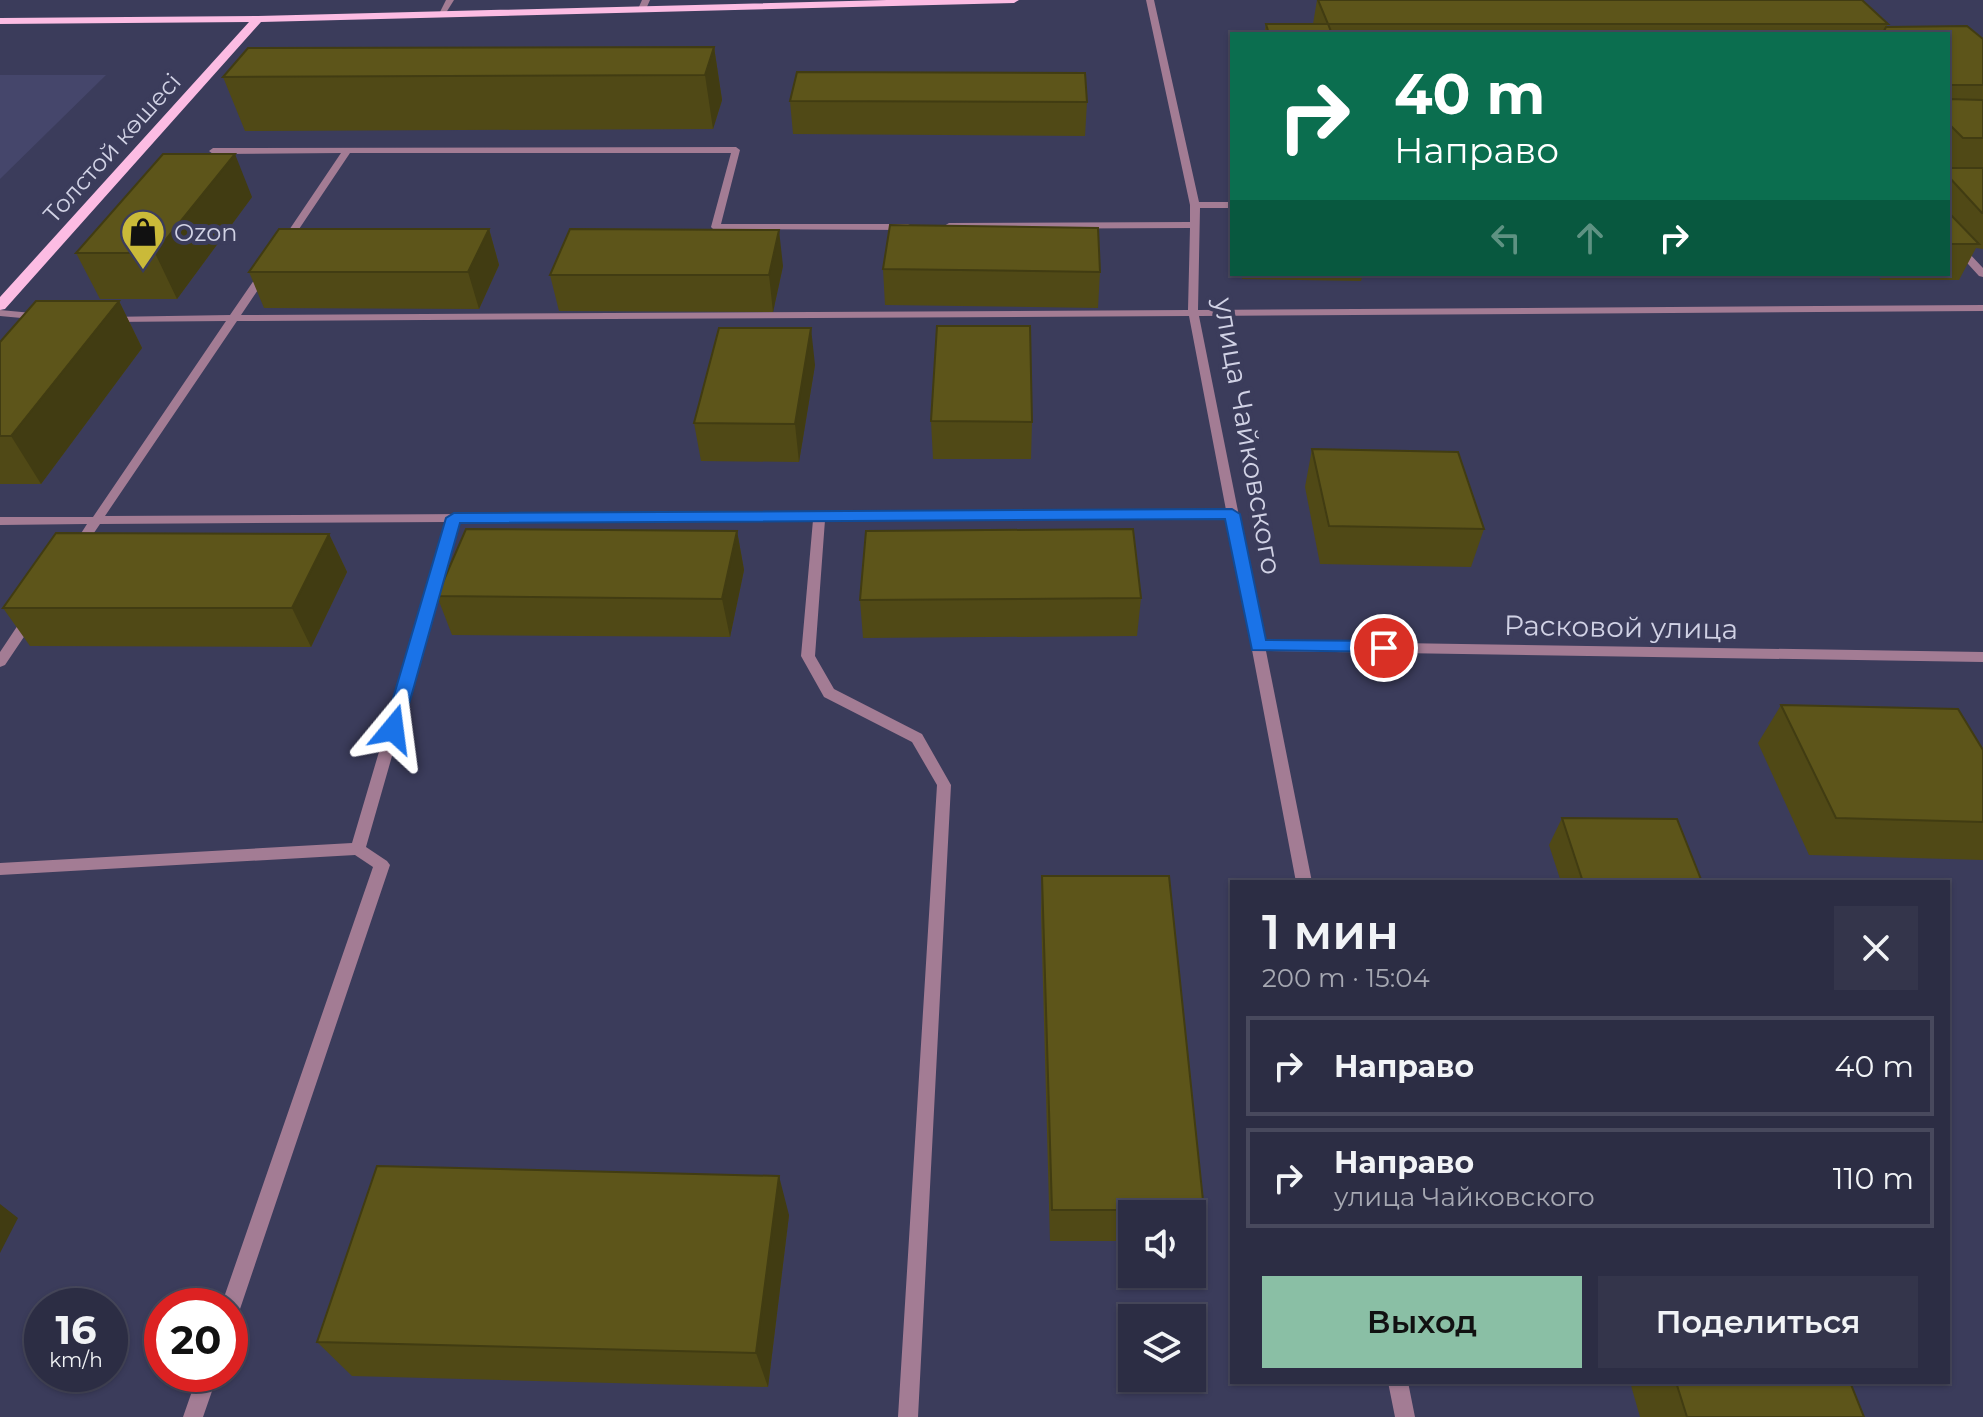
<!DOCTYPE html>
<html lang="ru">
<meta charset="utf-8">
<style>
:root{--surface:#2c2d44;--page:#34354b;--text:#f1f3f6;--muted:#a6a8b2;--line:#48495d;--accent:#8abfa5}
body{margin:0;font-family:Montserrat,sans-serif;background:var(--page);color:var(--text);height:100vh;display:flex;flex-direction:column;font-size:30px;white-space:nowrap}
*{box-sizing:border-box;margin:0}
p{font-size:26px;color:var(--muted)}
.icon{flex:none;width:44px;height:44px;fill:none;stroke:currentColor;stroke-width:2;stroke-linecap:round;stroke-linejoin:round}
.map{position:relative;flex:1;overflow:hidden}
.details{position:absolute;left:1230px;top:880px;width:720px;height:504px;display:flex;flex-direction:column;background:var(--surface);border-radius:0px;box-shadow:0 2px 6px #0004,0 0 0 2px var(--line)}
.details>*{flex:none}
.top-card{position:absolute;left:1230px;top:32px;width:720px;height:244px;border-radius:0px;box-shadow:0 2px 6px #0004,0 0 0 2px var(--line);background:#0b6e4f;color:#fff;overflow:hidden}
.controls{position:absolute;left:1118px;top:1200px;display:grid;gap:16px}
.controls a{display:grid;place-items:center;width:88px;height:88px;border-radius:0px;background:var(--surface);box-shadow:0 2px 6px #0004,0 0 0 2px var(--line);font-size:40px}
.speed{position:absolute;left:24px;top:1288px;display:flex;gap:16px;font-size:40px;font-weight:700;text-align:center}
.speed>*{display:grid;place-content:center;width:104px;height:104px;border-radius:50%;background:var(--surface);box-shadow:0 2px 6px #0004,0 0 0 2px var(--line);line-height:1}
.speed small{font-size:20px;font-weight:400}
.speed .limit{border:12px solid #d22;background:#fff;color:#111}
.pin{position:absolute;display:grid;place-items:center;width:68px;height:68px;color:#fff;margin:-34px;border:4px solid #fff;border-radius:50%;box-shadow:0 2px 8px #0007}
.me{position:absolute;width:88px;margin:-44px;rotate:16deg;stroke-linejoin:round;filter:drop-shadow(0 0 6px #0008)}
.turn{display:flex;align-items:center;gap:28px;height:168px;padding:0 32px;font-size:36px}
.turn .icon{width:104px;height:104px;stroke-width:2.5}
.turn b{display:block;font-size:56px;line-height:68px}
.lanes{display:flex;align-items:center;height:76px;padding:0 32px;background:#0003;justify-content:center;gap:40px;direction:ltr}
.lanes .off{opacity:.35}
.round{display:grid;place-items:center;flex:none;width:84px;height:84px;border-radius:0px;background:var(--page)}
.overview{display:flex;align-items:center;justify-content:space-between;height:136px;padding:0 32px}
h1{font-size:48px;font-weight:600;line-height:60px}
.button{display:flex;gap:16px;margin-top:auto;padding:16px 32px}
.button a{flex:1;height:92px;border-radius:0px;background:var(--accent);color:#111;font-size:32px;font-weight:600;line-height:92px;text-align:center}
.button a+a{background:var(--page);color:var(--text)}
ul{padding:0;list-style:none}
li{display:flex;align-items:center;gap:24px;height:100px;margin:0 16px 12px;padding:0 16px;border:4px solid var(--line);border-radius:0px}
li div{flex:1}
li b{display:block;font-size:30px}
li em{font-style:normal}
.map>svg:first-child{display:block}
.built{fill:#45466b}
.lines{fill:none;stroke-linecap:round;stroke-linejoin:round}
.minor{fill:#a37c94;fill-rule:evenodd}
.major{fill:#fcbce3;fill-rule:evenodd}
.wall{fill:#504916}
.shaded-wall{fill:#413c12}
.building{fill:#5d551a;stroke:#413c12;stroke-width:2}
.route{fill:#1a73e8;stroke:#114b97;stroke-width:2}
.labels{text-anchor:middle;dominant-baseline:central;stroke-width:8;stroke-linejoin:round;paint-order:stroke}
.far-street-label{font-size:24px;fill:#d1d2e5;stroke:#3b3c5b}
.far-poi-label{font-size:24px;fill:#d1d2e5;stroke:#3b3c5b;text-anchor:start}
.street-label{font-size:28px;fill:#d1d2e5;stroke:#3b3c5b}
</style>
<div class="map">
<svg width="1983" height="1417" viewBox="0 0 1983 1417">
<rect width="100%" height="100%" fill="#3b3c5b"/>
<path class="built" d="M0,75h106l-106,104z"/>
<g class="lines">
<path class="minor" d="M446,0h8l-10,16h-6z
M642,0h8l-4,9 -4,2 -4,-2z
M1146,0h8l45,202h33v6h-32l-2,102 785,-5v6l-784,5 65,325 719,11v10l-717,-11 46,231h-16l-69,-364 -402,2 -10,136 19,33 88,45 29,51 -33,632h-20l39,-632 -25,-43 -88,-45 -23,-41 12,-136 -354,2 -93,325 21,14 3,4 -150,444 -3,7 -7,3v-13h-9l152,-439 -18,-12 -355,20v-12l352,-20 95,-321 -347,2 -19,28 -4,1 -6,-4 16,-25 -87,1v-8h93l133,-196 -115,1 -5,-3 1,-2 123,-2 31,-45 4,-1 5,3 -29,43 947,-5 2,-82 -241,1 -5,-3 5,-3 241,-1v-17zM1189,316l37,194 -1121,6 132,-195z
M736,147l4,3 -19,74h187l5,3 -5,3 -195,-1 -2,-2 20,-74h-381l-63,94 -3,1 -5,-3 62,-92 -128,1 -4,-3 4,-3z
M1948,233l3,1 32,34v9l-4,-1 -31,-34z
M0,310l43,4 5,3 -5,3 -43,-4z
M29,614l7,5 -31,46 -5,2v-15l24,-36z
M198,1374h20l-15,43h-20z
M1388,1382h20l7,35h-20z"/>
<path class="major" d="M887,0h132l-5,3 -753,19 -256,287 -5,1v-13l249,-275 -249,2v-6l258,-2z"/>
</g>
<path class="wall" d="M1317,0h545l26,24 -2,3 81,-1 15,13 1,-2v212l-7,-1 -17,32h-78l-5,-6h72v-240h-684l2,-10h47z
M714,47l8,53 -9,29 -468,2 -22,-54z
M790,101l297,1 -2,34 -292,-2z
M252,197l-75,102h-77l-24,-46z
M489,229l10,36 -20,44 -215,-1 -15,-36z
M783,266l-10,46 -214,-1 -9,-36z
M883,269l217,3 -2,36 -213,-3z
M1241,274h122l-2,7 -119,-2z
M119,301l23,47 -101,136h-41v-142z
M815,365l-16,97 -98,-1 -7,-38z
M931,421l101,1 -1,37h-98z
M1312,449l172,80 -13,38 -151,-3 -15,-77z
M737,531l7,39 -14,67 -278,-2 -15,-39z
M329,534l18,38 -36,75 -281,-1 -27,-38z
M1141,598l-4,38 -274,2 -3,-38z
M1781,705l202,45v110l-174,-5 -51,-112z
M1562,818l140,64h-141l-12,-37z
M1042,876l162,334 -8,31h-4v-27h-60v27h-82l-9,-328z
M789,1215l-21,172 -416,-11 -35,-34z
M1630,1382h220l14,35h-224z"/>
<path class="shaded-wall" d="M714,47l8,53 -9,29 -8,-54z
M235,154l17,43 -75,102 -22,-46z
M489,229l10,36 -20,44 -11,-37z
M779,230l4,36 -10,46 -4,-37z
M119,301l23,47 -101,136 -30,-48z
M811,328l4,37 -16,97 -4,-38z
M737,531l7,39 -14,67 -8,-38z
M329,534l18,38 -36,75 -19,-39z
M779,1176l10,39 -21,172 -12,-34z
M0,1204l18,14 -18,35z"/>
<path class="building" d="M1318,0h544l26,24h-560z
M1266,24h62l4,10h-63z
M1967,26l16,13v46h-35v-51h-60l-4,-3 2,-4z
M714,47l-9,28 -482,2 25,-29z
M797,72l288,1 2,29 -297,-1z
M1948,99l35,1v38h-20l-15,-15z
M163,154h72l-80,99h-79z
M1948,168h35v45h-1l-34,-37z
M1948,212l31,32h-31z
M890,225l208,3 2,44 -217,-3z
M279,229h210l-21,43h-219z
M570,229l209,1 -10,45h-219z
M36,301h83l-108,135h-11v-94z
M937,326h93l2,96 -101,-1z
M719,328h92l-16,96 -101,-1z
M1312,449l146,3 26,77 -155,-3z
M466,529l271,2 -15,68 -285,-3z
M1133,529l8,69 -281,2 6,-69z
M56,533l273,1 -37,74h-289z
M1781,705l177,4 25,41v72l-147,-4z
M1562,818l115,1 25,63h-119z
M1042,876h127l35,334h-152z
M377,1166l402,10 -23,177 -439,-11z
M1676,1382h174l14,35h-177z"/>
<path class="route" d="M1232,509l8,5 26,126 118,1 9,7 -3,4 -138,-2 -27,-131 -765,4 -58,206 -9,7 -9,-7 62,-211 8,-5z"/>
<defs>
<g id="shop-pin" transform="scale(2.3)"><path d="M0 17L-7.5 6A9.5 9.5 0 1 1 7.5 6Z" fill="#caba39" stroke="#3b3c5b"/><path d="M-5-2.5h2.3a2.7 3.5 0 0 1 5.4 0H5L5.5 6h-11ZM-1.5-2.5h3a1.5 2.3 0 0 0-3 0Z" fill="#111"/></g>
</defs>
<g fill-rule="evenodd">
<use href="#shop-pin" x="143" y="232"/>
</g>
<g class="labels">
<g class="far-street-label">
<text transform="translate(112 148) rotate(-48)">Толстой көшесі</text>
</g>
<g class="far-poi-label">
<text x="174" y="232">Ozon</text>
</g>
<g class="street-label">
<text transform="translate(1248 436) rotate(80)">улица Чайковского</text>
<text transform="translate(1621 627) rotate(1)">Расковой улица</text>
</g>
</g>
</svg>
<div class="controls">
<a><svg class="icon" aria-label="sound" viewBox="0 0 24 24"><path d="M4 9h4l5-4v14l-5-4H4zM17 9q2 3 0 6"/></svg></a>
<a><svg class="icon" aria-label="layers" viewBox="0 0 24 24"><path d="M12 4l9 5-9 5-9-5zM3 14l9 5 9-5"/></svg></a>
</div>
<div class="speed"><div>16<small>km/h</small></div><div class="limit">20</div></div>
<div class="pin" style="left:1384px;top:648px;background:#d93025"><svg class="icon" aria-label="arrive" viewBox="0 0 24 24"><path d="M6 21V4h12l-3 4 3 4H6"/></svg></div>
<svg class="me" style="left:393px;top:729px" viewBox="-20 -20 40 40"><path d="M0-17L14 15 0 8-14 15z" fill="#1a73e8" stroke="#fff" stroke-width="4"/></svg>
<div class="top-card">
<div class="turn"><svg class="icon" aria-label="right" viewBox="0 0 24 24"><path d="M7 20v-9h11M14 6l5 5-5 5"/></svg><div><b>40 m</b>Направо</div></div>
<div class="lanes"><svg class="icon off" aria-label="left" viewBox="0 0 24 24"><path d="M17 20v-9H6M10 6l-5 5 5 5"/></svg><svg class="icon off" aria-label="ahead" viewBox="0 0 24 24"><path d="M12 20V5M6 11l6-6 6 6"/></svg><svg class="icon" aria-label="right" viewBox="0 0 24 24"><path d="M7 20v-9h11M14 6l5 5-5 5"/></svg></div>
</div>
<section class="details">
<div class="overview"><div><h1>1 мин</h1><p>200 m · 15:04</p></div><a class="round"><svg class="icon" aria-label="close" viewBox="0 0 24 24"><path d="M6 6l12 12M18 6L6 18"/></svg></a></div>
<ul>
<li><svg class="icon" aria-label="right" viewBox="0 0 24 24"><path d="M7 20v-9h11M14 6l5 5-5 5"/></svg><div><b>Направо</b></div><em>40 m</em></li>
<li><svg class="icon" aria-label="right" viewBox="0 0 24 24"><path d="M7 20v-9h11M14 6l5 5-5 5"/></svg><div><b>Направо</b><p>улица Чайковского</p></div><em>110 m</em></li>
</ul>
<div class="button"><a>Выход</a><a>Поделиться</a></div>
</section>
</div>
